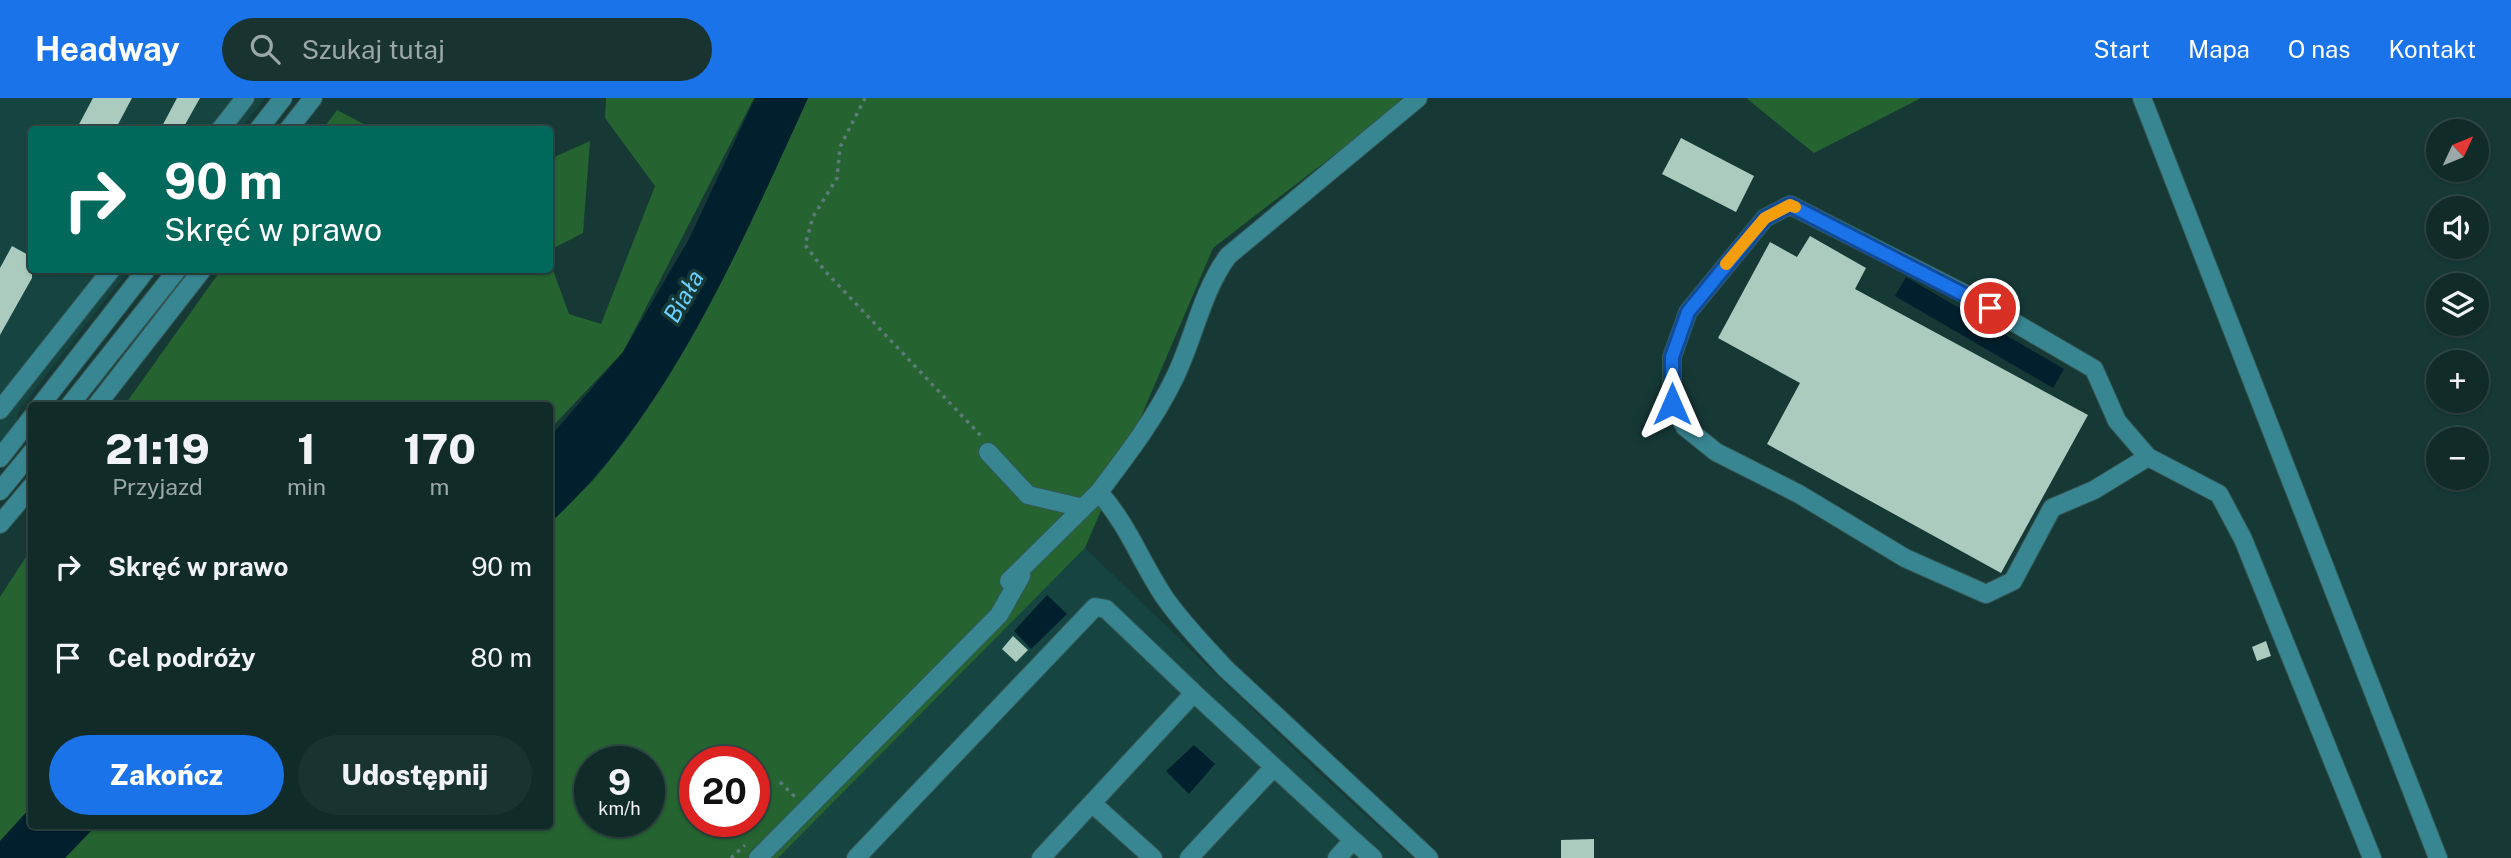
<!DOCTYPE html>
<html lang="pl">
<meta charset="utf-8">
<style>
:root{--surface:#102b28;--page:#193330;--text:#f1f3f6;--muted:#9ca7a8;--line:#304745;--accent:#1a73e8}
body{margin:0;font-family:"Public Sans",sans-serif;background:var(--page);color:var(--text);height:100vh;display:flex;flex-direction:column;font-size:26px;white-space:nowrap}
*{box-sizing:border-box;margin:0}
p{font-size:23px;color:var(--muted)}
.icon{flex:none;width:38px;height:38px;fill:none;stroke:currentColor;stroke-width:2;stroke-linecap:round;stroke-linejoin:round}
.map{position:relative;flex:1;overflow:hidden}
.side{position:absolute;left:28px;top:304px;width:525px;height:427px;display:flex;flex-direction:column;background:var(--surface);border-radius:7px;box-shadow:0 2px 5px #0004,0 0 0 2px var(--line)}
.side>*{flex:none}
.top-card{position:absolute;left:28px;top:28px;width:525px;height:147px;border-radius:7px;box-shadow:0 2px 5px #0004,0 0 0 2px var(--line);background:#00695c;color:#fff;overflow:hidden}
.needle{width:46px;rotate:46deg}
.fabs{position:absolute;left:2426px;top:21px;display:grid;gap:14px}
.fabs a{display:grid;place-items:center;width:63px;height:63px;border-radius:50%;background:var(--surface);box-shadow:0 2px 5px #0004,0 0 0 2px var(--line);font-size:35px}
.speed{position:absolute;left:574px;top:648px;display:flex;gap:14px;font-size:35px;font-weight:700;text-align:center}
.speed>*{display:grid;place-content:center;width:91px;height:91px;border-radius:50%;background:var(--surface);box-shadow:0 2px 5px #0004,0 0 0 2px var(--line);line-height:1}
.speed small{font-size:18px;font-weight:400}
.speed .limit{border:10px solid #d22;background:#fff;color:#111}
.pin{position:absolute;display:grid;place-items:center;width:60px;height:60px;color:#fff;margin:-30px;border:4px solid #fff;border-radius:50%;box-shadow:0 2px 7px #0007}
.me{position:absolute;width:77px;margin:-38px;rotate:0deg;stroke-linejoin:round;filter:drop-shadow(0 0 5px #0008)}
.turn{display:flex;align-items:center;gap:24px;height:147px;padding:0 21px;font-size:32px}
.turn .icon{width:91px;height:91px;stroke-width:2.5}
.turn b{display:block;font-size:49px;line-height:60px}
.eta{display:flex;justify-content:space-evenly;align-items:center;height:119px;text-align:center}
.eta b{font-size:42px;font-weight:800;line-height:49px}
.primary-button{display:flex;gap:14px;margin-top:auto;padding:14px 21px}
.primary-button a{flex:1;height:80px;border-radius:42px;background:var(--accent);color:#fff;font-size:28px;font-weight:800;line-height:80px;text-align:center}
.primary-button a+a{background:var(--page);color:var(--text)}
ul{padding:0;list-style:none}
li{display:flex;align-items:center;gap:21px;height:91px;padding:0 21px}
li div{flex:1}
li b{display:block;font-size:26px}
li em{font-style:normal}
header{display:flex;align-items:center;gap:42px;box-sizing:border-box;height:98px;padding:0 35px;background:var(--accent);color:#fff}
header strong{font-size:33px}
nav{display:flex;gap:38px;margin-inline-start:auto;font-size:24px}
.search{width:490px;height:63px;background:var(--page);display:flex;align-items:center;gap:18px;box-sizing:border-box;padding:0 24px;border-radius:38px;color:var(--muted);font-size:26px}
.map>svg:first-child{display:block}
.built{fill:#164441}
.green{fill:#256431;fill-rule:evenodd}
.water{fill:#00202e}
.building{fill:#aacbbd}
.lines{fill:none;stroke-linecap:round;stroke-linejoin:round}
.minor-casing{stroke:#345552;stroke-width:20}
.path{stroke:#5d7a78;stroke-width:3.5;stroke-dasharray:3.5 5;stroke-linecap:butt}
.minor{stroke:#388692;stroke-width:18}
.route-casing{stroke:#114b97;stroke-width:18}
.route{stroke:#1a73e8;stroke-width:12}
.slow{stroke:#f59e0b;stroke-width:12}
.labels{text-anchor:middle;dominant-baseline:central;stroke-width:7;stroke-linejoin:round;paint-order:stroke}
.water-label{font-size:24px;font-style:italic;fill:#6bd0fe;stroke:#163936}
</style>
<header>
<strong>Headway</strong>
<div class="search"><svg class="icon" aria-label="search" viewBox="0 0 24 24"><circle cx="10" cy="10" r="6"/><path d="M15 15l6 6"/></svg>Szukaj tutaj</div>
<nav><a>Start</a><a>Mapa</a><a>O nas</a><a>Kontakt</a></nav>
</header>
<div class="map">
<svg width="2511" height="760" viewBox="0 0 2511 760">
<rect width="100%" height="100%" fill="#163936"/>
<path class="built" d="M0,0h265l-25,31 -208,1v140h97l-107,136 -5,9 1,11 -18,22z
M1085,450l237,228 91,82h-635z"/>
<path class="green" d="M606,0h148l-131,254 -73,77v-23h-426l97,-136h329v-8l19,52 32,10 54,-138 -50,-68z
M808,0h600l-195,150 -128,300 -307,310h-778v-261l31,-48 1,277h518v-303c14,-15 31,-29 45,-45 94,-110 153,-249 213,-380zM590,663h59v60h-59zM695,663h59v60h-59z
M1746,0h175l-107,55z
M337,12l36,19h-50z
M590,43l-7,92 -33,17v-91z"/>
<path class="water" d="M755,0h53c-67,146 -138,315 -258,425v-86l73,-85 66,-113z
M1906,179l158,92 -11,19 -158,-92z
M1047,497l20,19 -36,35 -17,-18z
M1194,647l21,19 -26,30 -23,-23z
M31,709l1,19h64l-31,32h-65v-17z"/>
<path class="building" d="M93,0h39l-17,32h-39z
M177,0h23l-18,32h-22z
M1681,40l73,38 -18,36 -74,-38z
M1810,138l56,32 -11,21 233,126 -87,158 -234,-129 33,-61 -82,-45 52,-96 27,15z
M12,148l20,11v21l-32,57v-67z
M1013,538l15,14 -12,12 -14,-13z
M2266,543l5,15 -14,5 -5,-14z
M1594,741v19h-33v-18z"/>
<g class="lines">
<g class="minor-casing">
<path id="minor" d="M1418,0l-190,158c-27,37 -34,83 -54,123 -20,41 -47,76 -75,113 31,36 41,69 66,106 18,26 40,48 61,71l203,189
M2142,0l296,760
M220,32l25,-32
M258,32l25,-32
M288,32l25,-32
M40,308l106,-136
M69,308l108,-136
M96,308l106,-136
M0,312l111,-140
M988,354l40,43 55,13
M2148,359l-54,33 -42,18 -39,73 -27,13 -81,-36 -106,-64 -83,-42 -31,-25 -13,-23v-47l16,-45 77,-94 25,-13 179,91 125,73 23,52 31,36 71,37 24,45 129,319
M0,360l32,-41
M0,393l32,-39
M0,426l32,-38
M1009,483l90,-89
M1093,706l60,54
M758,760l241,-243 22,-39 -3,-3
M856,760l239,-251 11,2 88,84
M1041,760l153,-165 159,147
M1189,760l85,-91
M1337,760l16,-18 20,18"/>
</g>
<path class="path" d="M865,0l-25,49 -3,31 -24,39 -8,28 20,26 157,166
M780,684l16,16
M731,760l14,-13"/>
<use href="#minor" class="minor"/>
</g>
<g class="lines">
<g class="route-casing">
<path id="route" d="M1672,306v-47l16,-45 77,-94 25,-13 200,103"/>
</g>
<use href="#route" class="route"/>
<path class="slow" d="M1726,166l39,-46 25,-13 5,2"/>
</g>
<g class="labels">
<g class="water-label">
<text transform="translate(683 198) rotate(-60)">Biała</text>
</g>
</g>
</svg>
<div class="fabs">
<a><svg class="needle" viewBox="-14 -14 28 28"><path d="M0-13l5 13h-10z" fill="#e53935"/><path d="M0 13l5-13h-10z" fill="#9ca7a8"/></svg></a>
<a><svg class="icon" aria-label="sound" viewBox="0 0 24 24"><path d="M4 9h4l5-4v14l-5-4H4zM17 9q2 3 0 6"/></svg></a>
<a><svg class="icon" aria-label="layers" viewBox="0 0 24 24"><path d="M12 4l9 5-9 5-9-5zM3 14l9 5 9-5"/></svg></a>
<a>+</a>
<a>−</a>
</div>
<div class="speed"><div>9<small>km/h</small></div><div class="limit">20</div></div>
<div class="pin" style="left:1990px;top:210px;background:#d93025"><svg class="icon" aria-label="arrive" viewBox="0 0 24 24"><path d="M6 21V4h12l-3 4 3 4H6"/></svg></div>
<svg class="me" style="left:1672px;top:306px" viewBox="-20 -20 40 40"><path d="M0-17L14 15 0 8-14 15z" fill="#1a73e8" stroke="#fff" stroke-width="4"/></svg>
<div class="top-card">
<div class="turn"><svg class="icon" aria-label="right" viewBox="0 0 24 24"><path d="M7 20v-9h11M14 6l5 5-5 5"/></svg><div><b>90 m</b>Skręć w prawo</div></div>
</div>
<section class="side">
<div class="eta">
<div><b>21:19</b><p>Przyjazd</p></div>
<div><b>1</b><p>min</p></div>
<div><b>170</b><p>m</p></div>
</div>
<ul>
<li><svg class="icon" aria-label="right" viewBox="0 0 24 24"><path d="M7 20v-9h11M14 6l5 5-5 5"/></svg><div><b>Skręć w prawo</b></div><em>90 m</em></li>
<li><svg class="icon" aria-label="arrive" viewBox="0 0 24 24"><path d="M6 21V4h12l-3 4 3 4H6"/></svg><div><b>Cel podróży</b></div><em>80 m</em></li>
</ul>
<div class="primary-button"><a>Zakończ</a><a>Udostępnij</a></div>
</section>
</div>
